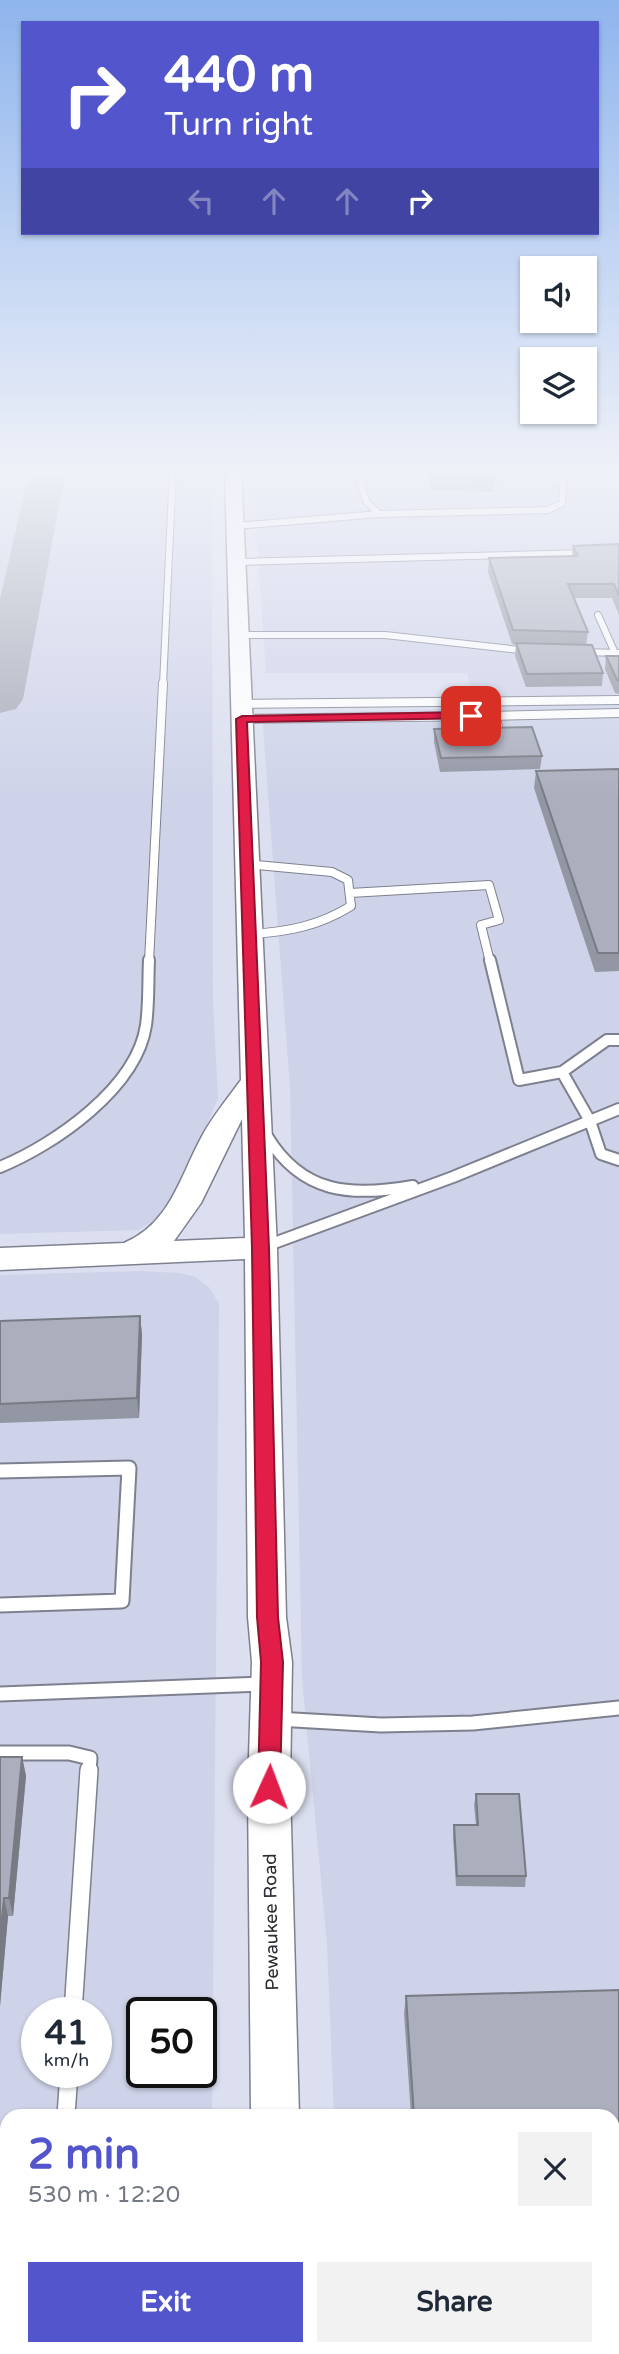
<!DOCTYPE html>
<meta charset="utf-8">
<style>
:root{--surface:#fff;--page:#f2f2f3;--text:#1f2937;--muted:#747a83;--accent:#5255cb}
body{margin:0;font-family:"Varela Round",sans-serif;background:var(--page);color:var(--text);height:100vh;display:flex;flex-direction:column;font-size:26px;white-space:nowrap}
*{box-sizing:border-box;margin:0}
p{font-size:23px;color:var(--muted)}
.icon{flex:none;width:38px;height:38px;fill:none;stroke:currentColor;stroke-width:2;stroke-linecap:round;stroke-linejoin:round}
.map{position:relative;flex:1;overflow:hidden}
.details{position:absolute;left:0px;top:2109px;width:620px;height:247px;display:flex;flex-direction:column;background:var(--surface);border-radius:21px 21px 0 0;box-shadow:0 2px 5px #0004}
.details>*{flex:none}
.top-card{position:absolute;left:21px;top:21px;width:578px;height:214px;border-radius:0px;box-shadow:0 2px 5px #0004;background:#5255cb;color:#fff;overflow:hidden}
.controls{position:absolute;left:520px;top:256px;display:grid;gap:14px}
.controls a{display:grid;place-items:center;width:77px;height:77px;border-radius:0px;background:var(--surface);box-shadow:0 2px 5px #0004;font-size:35px}
.speed{position:absolute;left:21px;top:1997px;display:flex;gap:14px;font-size:35px;font-weight:700;text-align:center}
.speed>*{display:grid;place-content:center;width:91px;height:91px;border-radius:50%;background:var(--surface);box-shadow:0 2px 5px #0004;line-height:1}
.speed small{font-size:18px;font-weight:400}
.speed .limit{border:4px solid #111;border-radius:10px;background:#fff;color:#111}
.pin{position:absolute;display:grid;place-items:center;width:60px;height:60px;color:#fff;margin:-30px;border-radius:14px;box-shadow:0 4px 10px #0006}
.me{position:absolute;width:77px;margin:-38px;rotate:2deg;stroke-linejoin:round;filter:drop-shadow(0 0 5px #0008)}
.turn{display:flex;align-items:center;gap:24px;height:147px;padding:0 28px;font-size:32px}
.turn .icon{width:91px;height:91px;stroke-width:2.5}
.turn b{display:block;font-size:49px;line-height:60px}
.lanes{display:flex;align-items:center;height:66px;padding:0 28px;background:#0003;justify-content:center;gap:35px;direction:ltr}
.lanes .off{opacity:.35}
.round{display:grid;place-items:center;flex:none;width:74px;height:74px;border-radius:0px;background:var(--page)}
.headline{display:flex;align-items:center;justify-content:space-between;height:119px;padding:0 28px}
h1{font-size:42px;font-weight:700;line-height:52px;color:var(--accent)}
.cta{display:flex;gap:14px;margin-top:auto;padding:14px 28px}
.cta a{flex:1;height:80px;border-radius:0px;background:var(--accent);color:#fff;font-size:28px;font-weight:700;line-height:80px;text-align:center}
.cta a+a{background:var(--page);color:var(--text)}
.map>svg:first-child{display:block}
.built{fill:#ced3e9;fill-rule:evenodd}
.lines{fill:none;stroke-linecap:round;stroke-linejoin:round}
.taxiway{fill:#a8aab8;fill-rule:evenodd}
.lane-far4-casing{stroke:#7e808f;stroke-width:8}
.lane-far3-casing{stroke:#7e808f;stroke-width:10}
.lane-far2-casing{stroke:#7e808f;stroke-width:14}
.lane-far1-casing{stroke:#7e808f;stroke-width:17}
.lane-casing{stroke:#7e808f;stroke-width:20}
.secondary-casing{stroke:#7e808f;stroke-width:3}
.lane-far4{stroke:#fff;stroke-width:6}
.lane-far3{stroke:#fff;stroke-width:8}
.lane-far2{stroke:#fff;stroke-width:10}
.lane-far1{stroke:#fff;stroke-width:13}
.lane{stroke:#fff;stroke-width:17}
.secondary{fill:#fff;fill-rule:evenodd}
.wall{fill:#9396a3}
.shaded-wall{fill:#787a84}
.building{fill:#abaebd;stroke:#787a84;stroke-width:2}
.route{fill:#e11d48;stroke:#92132f;stroke-width:2}
.labels{text-anchor:middle;dominant-baseline:central;stroke-width:6;stroke-linejoin:round;paint-order:stroke}
.street-label{font-size:18px;fill:#2c2d33;stroke:#fff}
</style>
<div class="map">
<svg width="619" height="2354" viewBox="0 0 619 2354">
<rect width="100%" height="100%" fill="#dcdfef"/>
<path class="built" d="M0,468h212l1,533 5,97 -35,87 -15,26 -30,19 -138,4z
M252,468h367v1886h-276v-6h269v-232h-278l-7,-172 -25,-266 -12,-591 -28,-373 214,-6 -9,-35h-201z
M139,1271l41,2 15,4 15,11 9,16 -7,812h-205v232h202v6h-209v-1079zM37,2012h59v60h-59zM142,2012h59v60h-59z"/>
<g class="lines">
<path class="taxiway" d="M30,468h36l-43,231 -7,10 -16,4v-114z"/>
<g class="lane-far4-casing">
<path id="lane-far4" d="M358,472l8,29 13,13
M233,473l207,-2
M235,526l144,-12 169,-4 14,-7 1,-19 -10,-16 -76,3
M236,562l351,-9
M598,615l17,38
M239,635h146l144,16
M583,652l36,1
M163,685l10,-217"/>
</g>
<g class="lane-far3-casing">
<path id="lane-far3" d="M241,704l378,-4
M488,716l131,-3
M242,719l246,-3 9,6 2,11
M247,864l85,8 16,8 3,26c-32,20 -64,26 -102,28
M350,893l139,-8 10,35 -18,5 9,37
M149,962l14,-279"/>
</g>
<g class="lane-far2-casing">
<path id="lane-far2" d="M490,960l29,120 43,-8 28,49 11,33 18,6
M562,1072l45,-32h12
M267,1136c35,58 84,61 146,50
M0,1167c54,-22 137,-79 146,-142 3,-21 2,-44 3,-65
M266,1246l187,-69 166,-68"/>
</g>
<g class="lane-far1-casing">
<path id="lane-far1" d="M0,1471l129,-3 -7,133 -122,4
M0,1694l263,-10
M277,1719l104,6 92,-2 146,-15
M0,1753h69l21,5 -1,14"/>
</g>
<g class="lane-casing">
<path id="lane" d="M73,2012l16,-242
M66,2116l3,-44
M612,2336l7,-1"/>
</g>
<g class="secondary-casing">
<path id="secondary" d="M225,468h16l36,780 9,369 6,45 -2,125 9,329h-48l-3,-329 4,-125 -4,-45 -3,-358 -245,11v-22l124,-5c46,-20 55,-64 77,-105 11,-21 26,-39 40,-58zM242,1119l3,119 -71,3 27,-38z
M252,2348h54v6h-54z"/>
</g>
<use href="#lane-far4" class="lane-far4"/>
<use href="#lane-far3" class="lane-far3"/>
<use href="#lane-far2" class="lane-far2"/>
<use href="#lane-far1" class="lane-far1"/>
<use href="#lane" class="lane"/>
<use href="#secondary" class="secondary"/>
</g>
<path class="wall" d="M427,468h63l5,12 -1,12 -62,-2 -5,-14z
M619,544v71l-7,-17h-38l14,34 -2,13 17,28 -1,13 -76,1 -11,-31 1,-11 -4,-1 -24,-72 1,-14 83,-2 1,-10z
M606,656h13v38l-4,-1 -10,-24z
M434,729l108,27 -2,13 -100,3 -6,-30z
M619,769v202l-24,1 -61,-184 2,-17z
M140,1316l2,19 -3,83 -139,5v-102z
M0,1757h22l4,19 -13,140h-5l-8,90z
M476,1794l50,82 -1,11 -69,-1 -3,-50 1,-11h22l-2,-20z
M619,1990v242h-7v-116h-201l-7,-103 2,-17z"/>
<path class="shaded-wall" d="M140,1316l2,19 -3,83 -2,-20z
M22,1757l4,19 -13,140 -4,-18z
M4,1898l4,18 -8,90v-69z"/>
<path class="building" d="M429,468h61l5,12 -63,-2z
M619,544v52l-5,-12h-46l20,48 -75,-2 -24,-72 89,-2 -5,-10z
M516,643l76,2 11,28 -76,1z
M606,656h13v25l-2,-1z
M532,727l10,29 -101,2 -7,-29z
M619,769v184h-21l-62,-182z
M140,1316l-3,82 -137,6v-83z
M0,1757h22l-13,141h-5l-4,39z
M476,1794h43l7,82h-69l-3,-51h24z
M619,1990v227h-7v-101h-198l-8,-120z"/>
<linearGradient id="sky" x2="0" y2="1"><stop stop-color="#8fb5ed"/><stop offset="0.59" stop-color="#eff1f8"/><stop offset="1" stop-color="#eff1f8" stop-opacity="0"/></linearGradient>
<rect width="619" height="798" fill="url(#sky)"/>
<path class="route" d="M471,712l5,4 -1,2 -228,4 22,526 9,369 5,45 -3,125 -3,8 -8,3 -8,-3 -3,-8 3,-125 -4,-45 -5,-369 -16,-529 6,-3z"/>
<g class="labels">
<g class="street-label">
<text transform="translate(271 1922) rotate(-91)">Pewaukee Road</text>
</g>
</g>
</svg>
<div class="controls">
<a><svg class="icon" aria-label="sound" viewBox="0 0 24 24"><path d="M4 9h4l5-4v14l-5-4H4zM17 9q2 3 0 6"/></svg></a>
<a><svg class="icon" aria-label="layers" viewBox="0 0 24 24"><path d="M12 4l9 5-9 5-9-5zM3 14l9 5 9-5"/></svg></a>
</div>
<div class="speed"><div>41<small>km/h</small></div><div class="limit">50</div></div>
<div class="pin" style="left:471px;top:716px;background:#d93025"><svg class="icon" aria-label="arrive" viewBox="0 0 24 24"><path d="M6 21V4h12l-3 4 3 4H6"/></svg></div>
<svg class="me" style="left:269px;top:1787px" viewBox="-20 -20 40 40"><circle r="19" fill="#fff"/><path d="M0-13L10 11 0 6-10 11z" fill="#e11d48"/></svg>
<div class="top-card">
<div class="turn"><svg class="icon" aria-label="right" viewBox="0 0 24 24"><path d="M7 20v-9h11M14 6l5 5-5 5"/></svg><div><b>440 m</b>Turn right</div></div>
<div class="lanes"><svg class="icon off" aria-label="left" viewBox="0 0 24 24"><path d="M17 20v-9H6M10 6l-5 5 5 5"/></svg><svg class="icon off" aria-label="ahead" viewBox="0 0 24 24"><path d="M12 20V5M6 11l6-6 6 6"/></svg><svg class="icon off" aria-label="ahead" viewBox="0 0 24 24"><path d="M12 20V5M6 11l6-6 6 6"/></svg><svg class="icon" aria-label="right" viewBox="0 0 24 24"><path d="M7 20v-9h11M14 6l5 5-5 5"/></svg></div>
</div>
<section class="details">
<div class="headline"><div><h1>2 min</h1><p>530 m · 12:20</p></div><a class="round"><svg class="icon" aria-label="close" viewBox="0 0 24 24"><path d="M6 6l12 12M18 6L6 18"/></svg></a></div>
<div class="cta"><a>Exit</a><a>Share</a></div>
</section>
</div>
